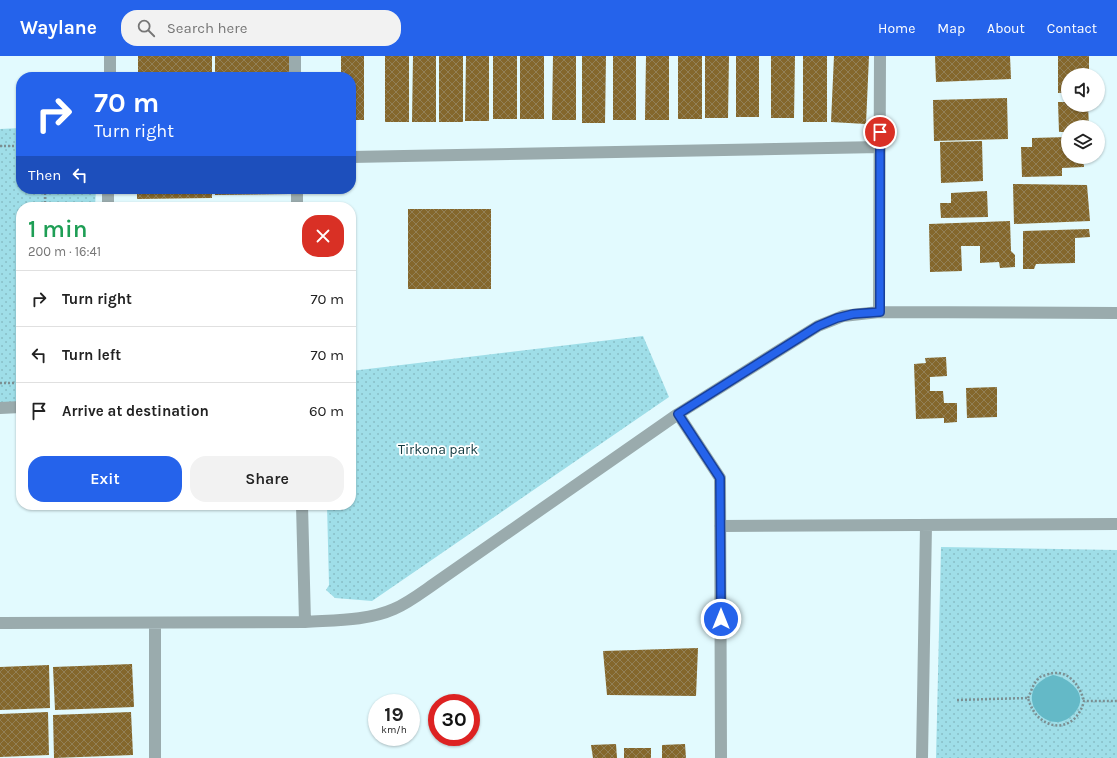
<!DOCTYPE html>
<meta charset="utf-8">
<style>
:root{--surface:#fff;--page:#f2f2f2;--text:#222;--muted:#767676;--line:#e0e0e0;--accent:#2563eb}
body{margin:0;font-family:Karla,sans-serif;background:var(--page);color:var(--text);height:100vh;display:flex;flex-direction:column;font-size:15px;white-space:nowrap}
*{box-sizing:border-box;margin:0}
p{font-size:13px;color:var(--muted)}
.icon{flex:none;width:22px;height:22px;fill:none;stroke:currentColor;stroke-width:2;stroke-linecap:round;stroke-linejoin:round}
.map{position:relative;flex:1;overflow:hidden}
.side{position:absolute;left:16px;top:146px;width:340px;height:308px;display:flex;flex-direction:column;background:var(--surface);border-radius:16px;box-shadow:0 1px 3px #0004}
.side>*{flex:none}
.banner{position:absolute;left:16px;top:16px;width:340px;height:122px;border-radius:16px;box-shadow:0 1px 3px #0004;background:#2563eb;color:#fff;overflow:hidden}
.tools{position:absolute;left:1061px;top:12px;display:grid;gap:8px}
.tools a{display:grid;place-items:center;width:44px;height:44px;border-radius:50%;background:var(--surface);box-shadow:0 1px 3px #0004;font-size:20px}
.speed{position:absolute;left:368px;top:638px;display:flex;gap:8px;font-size:20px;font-weight:700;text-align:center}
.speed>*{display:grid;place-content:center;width:52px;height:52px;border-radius:50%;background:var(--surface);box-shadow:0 1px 3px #0004;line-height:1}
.speed small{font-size:10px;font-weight:400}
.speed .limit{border:6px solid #d22;background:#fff;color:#111}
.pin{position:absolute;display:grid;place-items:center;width:34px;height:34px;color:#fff;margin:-17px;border:2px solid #fff;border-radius:50%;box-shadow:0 1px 4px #0007}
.me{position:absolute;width:44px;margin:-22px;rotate:0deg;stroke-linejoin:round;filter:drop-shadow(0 0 3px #0008)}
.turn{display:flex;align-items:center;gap:14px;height:84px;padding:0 12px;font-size:18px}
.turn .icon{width:52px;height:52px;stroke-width:2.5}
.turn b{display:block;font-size:28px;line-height:34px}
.then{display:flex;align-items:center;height:38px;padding:0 12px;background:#0003;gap:8px;font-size:15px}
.round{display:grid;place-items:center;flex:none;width:42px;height:42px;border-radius:16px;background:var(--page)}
.head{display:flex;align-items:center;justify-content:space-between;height:68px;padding:0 12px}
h1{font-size:24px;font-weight:600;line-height:30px;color:#1e9e55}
.cta{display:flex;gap:8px;margin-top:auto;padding:8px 12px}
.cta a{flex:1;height:46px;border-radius:16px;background:var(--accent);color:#fff;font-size:16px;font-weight:600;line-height:46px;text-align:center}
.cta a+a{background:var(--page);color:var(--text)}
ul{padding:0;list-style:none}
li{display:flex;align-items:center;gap:12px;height:56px;padding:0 12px;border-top:1px solid var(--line)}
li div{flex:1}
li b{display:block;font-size:15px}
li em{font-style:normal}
header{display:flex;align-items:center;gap:24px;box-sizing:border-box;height:56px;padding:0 20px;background:var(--accent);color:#fff}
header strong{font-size:19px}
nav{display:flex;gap:22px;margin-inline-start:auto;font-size:14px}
.search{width:280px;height:36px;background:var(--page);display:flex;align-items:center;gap:10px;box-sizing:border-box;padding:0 14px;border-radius:16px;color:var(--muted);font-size:15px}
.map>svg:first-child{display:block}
.park{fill:url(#park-dots)}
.water{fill:#64b9c7}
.building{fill:url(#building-cross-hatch)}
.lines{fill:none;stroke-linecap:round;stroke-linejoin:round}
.path{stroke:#7b8f92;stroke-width:2.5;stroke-dasharray:2 2;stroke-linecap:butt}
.street{stroke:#9aabad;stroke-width:12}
.route-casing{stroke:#184099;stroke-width:10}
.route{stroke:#2563eb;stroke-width:7}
.labels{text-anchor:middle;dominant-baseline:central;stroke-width:3.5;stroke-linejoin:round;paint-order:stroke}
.park-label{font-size:14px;fill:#113a40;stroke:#fff}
</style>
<header>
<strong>Waylane</strong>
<div class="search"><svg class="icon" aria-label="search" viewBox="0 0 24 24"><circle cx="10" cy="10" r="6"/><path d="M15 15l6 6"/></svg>Search here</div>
<nav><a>Home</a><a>Map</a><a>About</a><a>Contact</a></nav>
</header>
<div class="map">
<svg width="1117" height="702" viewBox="0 0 1117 702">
<defs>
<pattern id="park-dots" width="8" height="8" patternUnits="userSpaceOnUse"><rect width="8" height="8" fill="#9fdee8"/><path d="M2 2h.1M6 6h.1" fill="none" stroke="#87bec6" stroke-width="1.8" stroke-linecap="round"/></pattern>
<pattern id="building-cross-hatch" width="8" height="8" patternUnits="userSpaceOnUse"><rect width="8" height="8" fill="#84672c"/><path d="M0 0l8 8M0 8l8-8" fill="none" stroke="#928057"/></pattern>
</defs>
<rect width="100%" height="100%" fill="#e2fafe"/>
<path class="park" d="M21,72v61h75l-1,18h-74v199l-21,-1v-276z
M643,280l26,61 -297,204 -37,-3 -9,-8 3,-5 -2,-80h24v-134z
M941,491l176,3v208h-181z"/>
<path class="water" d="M1053,619c16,3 36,19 23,36 -26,34 -71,-20 -23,-36z"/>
<path class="building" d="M138,0h74v21h-74z
M215,0h74l1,19 -75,2z
M341,0h23v64h-13v-43h-10z
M385,0h24v66h-24z
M413,0h23v66h-24z
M439,0h24v66h-24z
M466,0h23v65h-24z
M493,0h24v63h-24z
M520,0h24v63h-24z
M553,0h23v64h-24z
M582,0h24l-1,67h-23z
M613,0h23v64h-23z
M646,0h23v64h-24z
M678,0h24v63h-24z
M705,0h24l-1,62h-23z
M736,0h23v61h-23z
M771,0h24l-1,62h-23z
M803,0h24v66h-24z
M834,0h35l-3,68 -35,-2z
M935,0h75l1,23 -75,3z
M1058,0h31v19h-21v18h-10z
M1007,42l1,41 -74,2 -1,-41z
M1058,46h10v3h20l1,22h-21v5h-9z
M1068,81v20h15l1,10 -22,1v8l-40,1 -1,-30h11v-9z
M982,85l1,40 -42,2 -1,-41z
M1013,128l74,1 3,36 -76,3z
M137,133h75v9l-75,1z
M215,133h74v5l-74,1z
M987,135l1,26 -47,1 -1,-15h11v-10z
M408,153h83v80h-83z
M1010,165l1,30 4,4v12l-15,1 -1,-6 -19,1v-17h-19l1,25 -32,1 -1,-48z
M1089,173l1,8 -15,1v25l-39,1 -2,5h-11v-38z
M946,301l1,19 -17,1v14h13l1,12h13v19l-13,1v-5l-28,1 -2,-55 12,-1 -1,-5z
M997,331v30l-30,1 -1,-30z
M698,592l-2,48 -89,-1 -4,-44z
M132,608l2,43 -79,3 -2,-43z
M49,609l1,43 -50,2v-43z
M48,656l1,43 -49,2v-43z
M131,656l2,43 -79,3 -1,-43z
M616,688l1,14h-24l-2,-13z
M685,688l1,14h-24v-13z
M624,692h27v10h-27z"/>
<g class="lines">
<path class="path" d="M0,90h21
M45,133v18
M0,327h21
M1028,642c3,-6 5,-14 10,-19 2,-3 5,-3 8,-4 20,-8 33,8 38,26
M957,644l71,-2c9,34 47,38 56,3h33"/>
<path class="street" d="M295,0v21
M110,21v-21
M351,101l529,-10
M297,133v18
M108,151v-18
M879,256l1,-256
M0,352l21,-1
M678,358l42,64 1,280
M302,449l3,117
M720,470l397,-2
M0,567l305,-1c29,-2 62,-1 89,-13 14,-6 27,-16 40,-25l244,-170 140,-88 25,-10 36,-4 238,1
M155,702v-135
M922,702l4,-233"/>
</g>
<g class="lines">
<g class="route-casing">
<path id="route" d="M721,563l-1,-141 -42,-64 140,-88 19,-8 16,-4 27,-2v-180"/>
</g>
<use href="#route" class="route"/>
</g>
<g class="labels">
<g class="park-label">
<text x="438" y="393">Tirkona park</text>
</g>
</g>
</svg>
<div class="tools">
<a><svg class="icon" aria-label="sound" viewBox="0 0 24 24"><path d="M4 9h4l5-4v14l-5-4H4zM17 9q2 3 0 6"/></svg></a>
<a><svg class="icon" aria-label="layers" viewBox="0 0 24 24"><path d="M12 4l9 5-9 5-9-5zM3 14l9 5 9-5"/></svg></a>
</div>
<div class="speed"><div>19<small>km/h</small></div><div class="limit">30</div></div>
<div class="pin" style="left:880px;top:76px;background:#d93025"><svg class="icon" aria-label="arrive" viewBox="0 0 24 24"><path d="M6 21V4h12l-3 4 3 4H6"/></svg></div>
<svg class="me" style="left:721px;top:563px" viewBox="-20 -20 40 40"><circle r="17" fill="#2563eb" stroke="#fff" stroke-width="3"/><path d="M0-11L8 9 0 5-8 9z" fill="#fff"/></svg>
<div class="banner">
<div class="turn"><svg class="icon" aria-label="right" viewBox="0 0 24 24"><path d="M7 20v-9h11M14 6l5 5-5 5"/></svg><div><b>70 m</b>Turn right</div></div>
<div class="then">Then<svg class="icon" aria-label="left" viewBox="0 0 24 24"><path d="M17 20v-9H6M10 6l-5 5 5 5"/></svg></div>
</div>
<section class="side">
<div class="head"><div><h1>1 min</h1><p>200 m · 16:41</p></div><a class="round" style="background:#d93025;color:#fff"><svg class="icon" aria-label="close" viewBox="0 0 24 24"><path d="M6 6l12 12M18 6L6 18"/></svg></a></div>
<ul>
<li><svg class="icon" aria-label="right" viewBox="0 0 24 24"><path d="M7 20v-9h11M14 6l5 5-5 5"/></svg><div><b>Turn right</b></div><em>70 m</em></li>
<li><svg class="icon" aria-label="left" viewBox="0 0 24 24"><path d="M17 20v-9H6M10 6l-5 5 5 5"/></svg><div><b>Turn left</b></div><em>70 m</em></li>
<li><svg class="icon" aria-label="arrive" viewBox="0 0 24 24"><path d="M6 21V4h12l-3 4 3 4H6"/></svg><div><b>Arrive at destination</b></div><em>60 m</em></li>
</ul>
<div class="cta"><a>Exit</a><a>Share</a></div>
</section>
</div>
